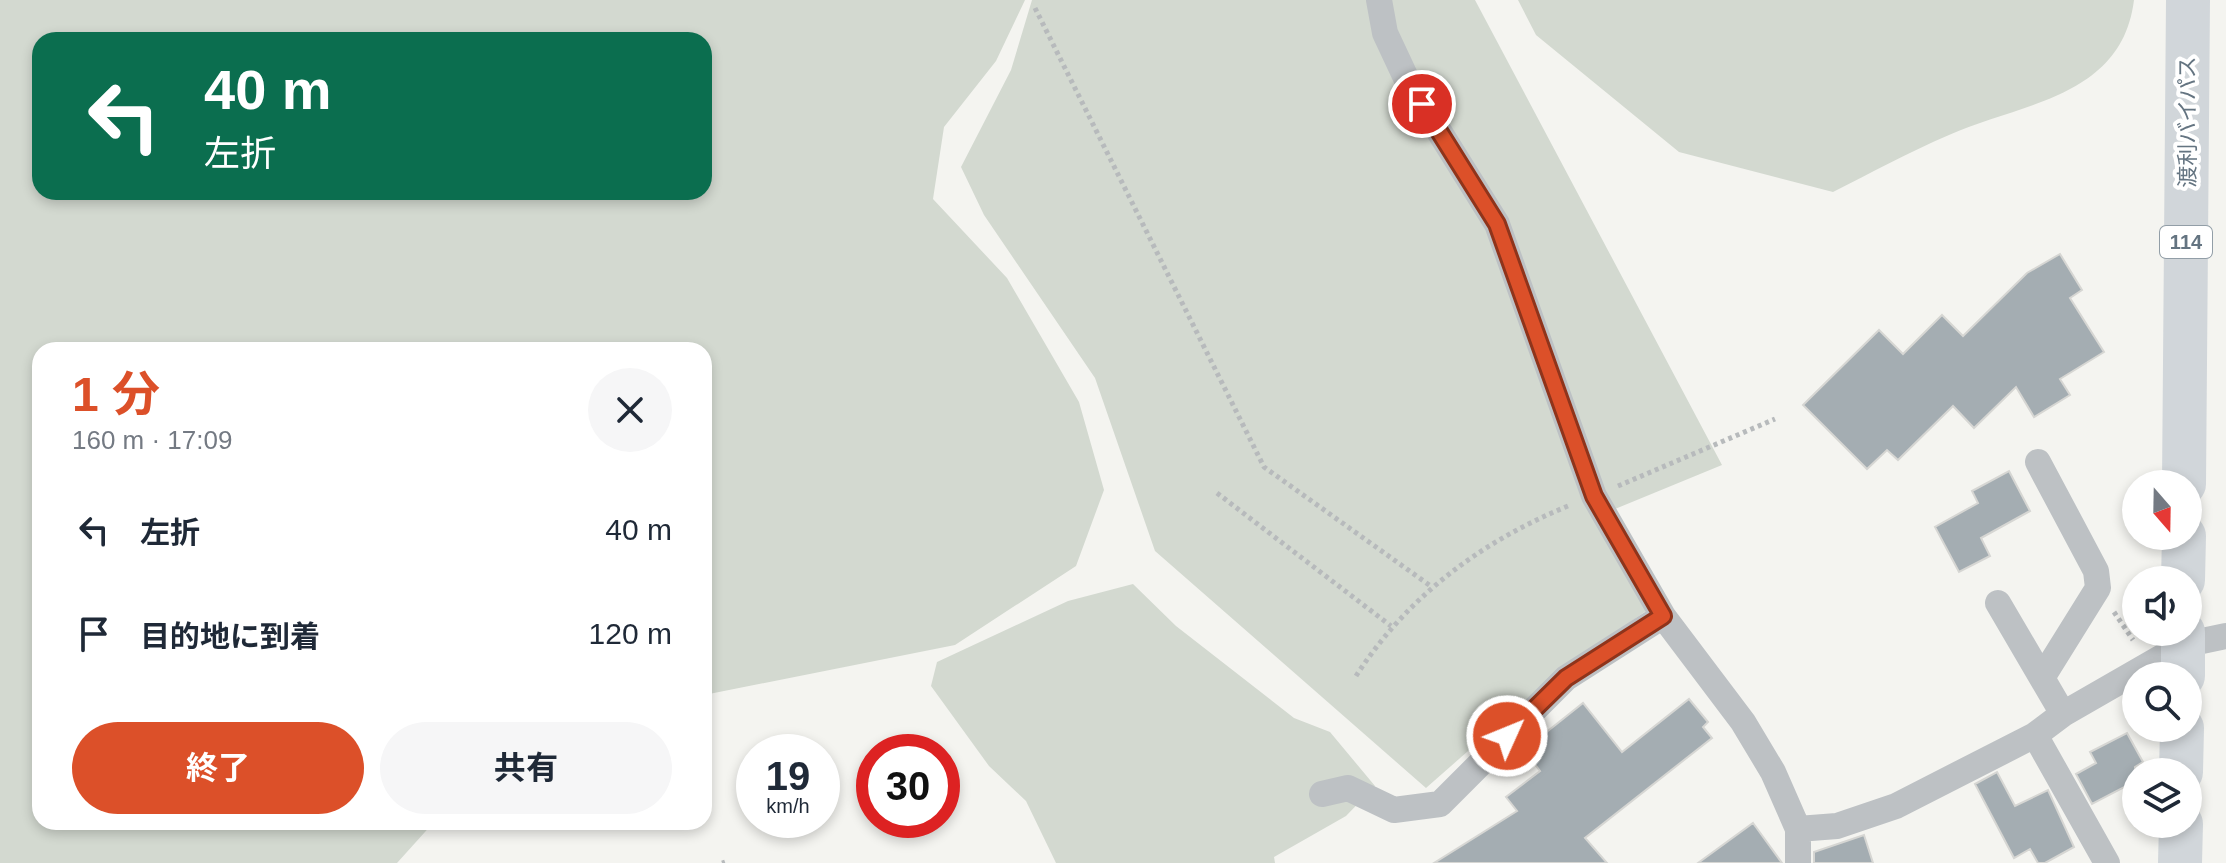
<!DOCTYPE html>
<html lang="ja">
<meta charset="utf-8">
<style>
:root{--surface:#fff;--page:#f6f6f7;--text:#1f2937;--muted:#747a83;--accent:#dc5029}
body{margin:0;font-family:Arial,"Noto Sans JP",sans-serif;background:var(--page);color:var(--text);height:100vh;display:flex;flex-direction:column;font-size:30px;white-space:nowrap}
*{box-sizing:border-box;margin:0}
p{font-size:26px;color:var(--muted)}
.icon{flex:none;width:44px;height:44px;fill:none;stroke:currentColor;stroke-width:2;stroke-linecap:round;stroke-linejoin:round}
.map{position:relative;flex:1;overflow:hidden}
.details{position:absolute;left:32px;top:342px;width:680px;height:488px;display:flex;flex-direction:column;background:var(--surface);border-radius:24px;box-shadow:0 4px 12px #0003}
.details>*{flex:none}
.hud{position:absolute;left:32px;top:32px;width:680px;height:168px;border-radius:24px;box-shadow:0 4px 12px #0003;background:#0b6e4f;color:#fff;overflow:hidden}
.needle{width:52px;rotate:160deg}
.controls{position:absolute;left:2122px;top:470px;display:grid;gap:16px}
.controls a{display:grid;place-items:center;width:80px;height:80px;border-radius:50%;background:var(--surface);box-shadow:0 4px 12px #0003;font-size:40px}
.speed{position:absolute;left:736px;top:734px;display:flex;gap:16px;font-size:40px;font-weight:700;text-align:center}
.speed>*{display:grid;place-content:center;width:104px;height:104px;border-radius:50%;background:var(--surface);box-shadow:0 4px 12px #0003;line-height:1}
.speed small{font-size:20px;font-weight:400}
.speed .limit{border:12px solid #d22;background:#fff;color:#111}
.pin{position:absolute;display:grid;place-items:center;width:68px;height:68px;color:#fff;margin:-34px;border:4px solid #fff;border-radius:50%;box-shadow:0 2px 8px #0007}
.me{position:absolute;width:88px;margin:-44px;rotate:46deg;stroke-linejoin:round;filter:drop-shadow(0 0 6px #0008)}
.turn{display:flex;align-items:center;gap:28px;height:168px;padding:0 40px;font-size:36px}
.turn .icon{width:104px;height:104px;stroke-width:2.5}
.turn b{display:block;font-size:56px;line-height:68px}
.round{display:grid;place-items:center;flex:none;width:84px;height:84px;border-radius:42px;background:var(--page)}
.overview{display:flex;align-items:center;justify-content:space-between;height:136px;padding:0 40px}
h1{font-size:48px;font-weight:700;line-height:60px;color:var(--accent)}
.cta{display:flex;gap:16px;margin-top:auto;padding:16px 40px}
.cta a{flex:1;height:92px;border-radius:48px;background:var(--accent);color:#fff;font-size:32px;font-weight:700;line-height:92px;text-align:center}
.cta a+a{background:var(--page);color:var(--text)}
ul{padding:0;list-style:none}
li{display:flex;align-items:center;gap:24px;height:104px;padding:0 40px}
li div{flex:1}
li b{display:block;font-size:30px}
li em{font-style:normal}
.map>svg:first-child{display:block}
.green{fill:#d3d9d0;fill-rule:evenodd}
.building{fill:#a4adb2;stroke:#d6d6d3;stroke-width:2}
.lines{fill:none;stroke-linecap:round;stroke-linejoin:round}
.path{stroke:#b7babc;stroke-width:5;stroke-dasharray:4 4;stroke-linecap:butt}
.minor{stroke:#bdc1c4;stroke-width:26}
.trunk{stroke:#d1d6da;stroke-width:44}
.route-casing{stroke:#8f341b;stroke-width:20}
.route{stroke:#dc5029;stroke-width:14}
.labels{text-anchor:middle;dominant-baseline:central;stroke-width:8;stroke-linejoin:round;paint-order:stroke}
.shield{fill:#fff;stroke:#929ea7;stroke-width:2}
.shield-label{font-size:20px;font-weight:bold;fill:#647481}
.street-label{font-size:22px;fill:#647481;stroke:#fff}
</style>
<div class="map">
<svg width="2226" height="863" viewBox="0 0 2226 863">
<rect width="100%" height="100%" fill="#f4f4f0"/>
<path class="green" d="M0,0h1025l-29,61 -52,66 -11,72 74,79 72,124 25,88 -28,76 -121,79 -251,50v-345h-664v472h394l-37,41h-397zM40,40h664v152h-664z
M1032,0h443l247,465 -124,51 48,95 -88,61 -132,116 -271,-237 -60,-173 -111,-163 -23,-48 50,-97z
M1518,0h616c-12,98 -113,103 -185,135 -40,17 -78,38 -116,57l-154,-40 -143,-117z
M1133,584l43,42 118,92 36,14 45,54 -29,30 -72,41 1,6h-219l-30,-62 -37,-35 -58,-80 6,-24 131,-61z"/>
<path class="building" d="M2060,254l22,36 -12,8 34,54 -44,27 10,16 -36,22 -18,-30 -42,41 -21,-22 -55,54 -11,-10 -20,19 -64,-64 76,-75 24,24 39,-39 21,21 64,-63z
M2009,471l21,40 -49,27 9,18 -31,16 -24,-45 43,-24 -6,-12z
M1689,699l19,23 -5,5 9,11 -127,100 22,25h-173l83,-52 -11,-14 34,-26 -16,-21 59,-47 39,49z
M2127,733l16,29 -8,5 1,14 -44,23 -16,-30 20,-11 -6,-11z
M1997,772l18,34 33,-16 26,57 -29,16h-7l-8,-14 -16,9 -39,-74z
M1753,823l29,40h-84z
M1864,835l9,28h-59v-11z"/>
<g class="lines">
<path class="path" d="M1035,8l229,459 168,120
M1618,486l157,-67
M1217,493l174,133
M2114,612l19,28
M1356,676c51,-79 124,-134 212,-170
M722,863l3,-1"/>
<path class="minor" d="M1379,0l6,33 22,47 90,144 97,272 69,120 80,106 30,50 25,57 39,-3 59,-20 139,-71 28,-21 120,-69 43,-9
M2038,462l58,109 2,17 -56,90
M1998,603l65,111
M2035,735l72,128
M1322,794l26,-6 46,22 46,-6 126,-126 97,-62
M1798,863v-34"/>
<path class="trunk" d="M2184,484l4,-484
M2183,580l1,-44
M2183,676v-44
M2181,772l1,-44
M2180,863l1,-39"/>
</g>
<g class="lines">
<g class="route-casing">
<path id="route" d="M1422,104l75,120 97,272 69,120 -97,62 -59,58"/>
</g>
<use href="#route" class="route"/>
</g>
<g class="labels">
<rect class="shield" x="2160" y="226" width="52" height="32" rx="6"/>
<g class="shield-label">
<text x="2186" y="242">114</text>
</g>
<g class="street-label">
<text transform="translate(2187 122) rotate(-90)">渡利バイパス</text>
</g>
</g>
</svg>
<div class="controls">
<a><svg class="needle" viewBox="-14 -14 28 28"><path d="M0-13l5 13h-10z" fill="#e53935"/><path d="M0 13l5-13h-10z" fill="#747a83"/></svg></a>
<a><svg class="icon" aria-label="sound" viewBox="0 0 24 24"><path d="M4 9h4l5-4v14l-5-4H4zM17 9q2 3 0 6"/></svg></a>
<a><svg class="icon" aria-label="search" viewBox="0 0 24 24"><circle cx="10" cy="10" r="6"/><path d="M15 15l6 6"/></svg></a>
<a><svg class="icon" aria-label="layers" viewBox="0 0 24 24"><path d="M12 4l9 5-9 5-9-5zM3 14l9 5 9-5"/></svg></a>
</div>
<div class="speed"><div>19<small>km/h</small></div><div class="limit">30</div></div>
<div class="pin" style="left:1422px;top:104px;background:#d93025"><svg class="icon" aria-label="arrive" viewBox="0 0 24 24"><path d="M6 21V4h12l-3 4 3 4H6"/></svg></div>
<svg class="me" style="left:1507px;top:736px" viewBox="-20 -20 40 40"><circle r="17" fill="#dc5029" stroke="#fff" stroke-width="3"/><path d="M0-11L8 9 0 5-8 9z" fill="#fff"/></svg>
<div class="hud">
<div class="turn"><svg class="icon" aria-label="left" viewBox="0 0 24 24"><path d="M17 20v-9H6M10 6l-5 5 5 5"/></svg><div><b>40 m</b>左折</div></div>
</div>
<section class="details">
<div class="overview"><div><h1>1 分</h1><p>160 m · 17:09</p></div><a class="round"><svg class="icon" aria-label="close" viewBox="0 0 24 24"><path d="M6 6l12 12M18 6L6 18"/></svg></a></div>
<ul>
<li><svg class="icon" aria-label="left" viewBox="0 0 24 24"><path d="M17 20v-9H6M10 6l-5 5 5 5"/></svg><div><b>左折</b></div><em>40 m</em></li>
<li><svg class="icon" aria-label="arrive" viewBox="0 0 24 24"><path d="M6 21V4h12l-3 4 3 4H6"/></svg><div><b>目的地に到着</b></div><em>120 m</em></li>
</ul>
<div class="cta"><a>終了</a><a>共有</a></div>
</section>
</div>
